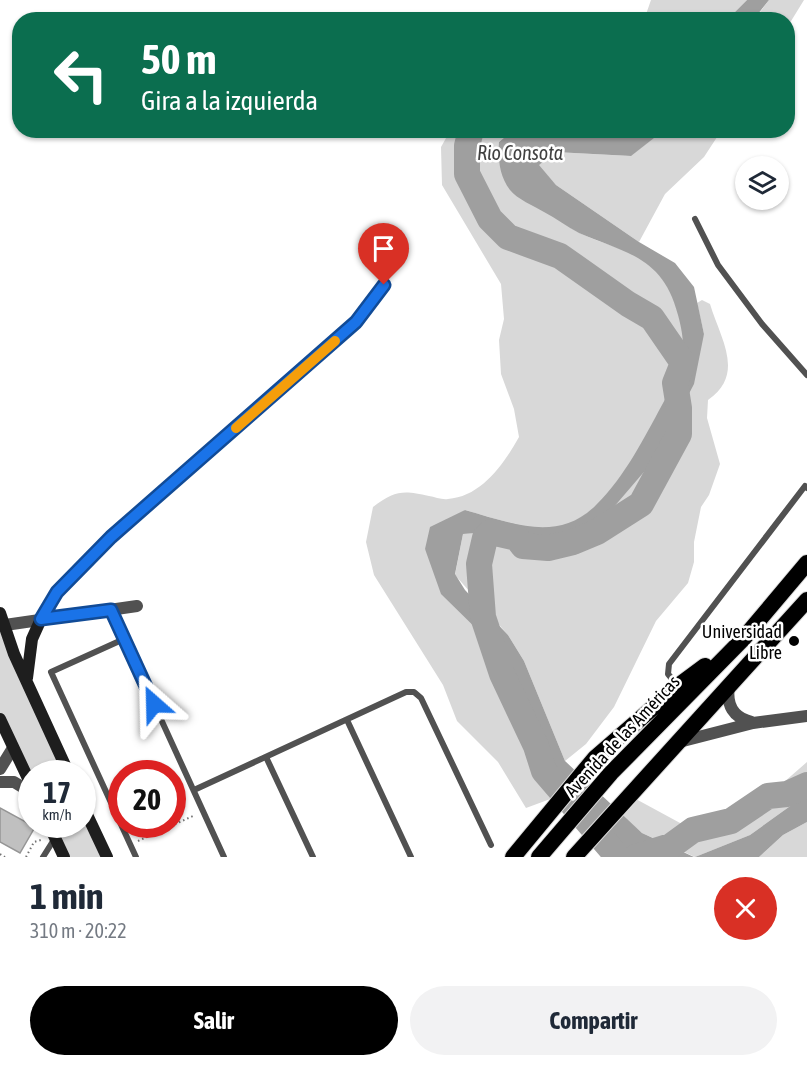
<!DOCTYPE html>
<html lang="es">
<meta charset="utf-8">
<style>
:root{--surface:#fff;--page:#f2f2f3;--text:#1f2937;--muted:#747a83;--accent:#000}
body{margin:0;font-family:"Asap Condensed",sans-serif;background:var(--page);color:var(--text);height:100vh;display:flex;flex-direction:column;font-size:22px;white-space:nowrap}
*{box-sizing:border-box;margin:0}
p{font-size:20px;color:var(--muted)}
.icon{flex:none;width:33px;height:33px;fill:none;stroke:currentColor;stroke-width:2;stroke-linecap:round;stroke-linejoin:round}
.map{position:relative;height:857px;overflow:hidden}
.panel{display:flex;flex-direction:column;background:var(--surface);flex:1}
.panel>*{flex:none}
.guide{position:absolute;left:12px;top:12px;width:783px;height:126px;border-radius:24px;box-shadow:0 2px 4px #0004;background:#0b6e4f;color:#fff;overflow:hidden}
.tools{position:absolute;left:735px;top:156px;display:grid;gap:12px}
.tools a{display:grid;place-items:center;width:54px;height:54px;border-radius:50%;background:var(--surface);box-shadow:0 2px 4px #0004;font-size:30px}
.speed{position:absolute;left:18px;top:760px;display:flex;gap:12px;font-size:30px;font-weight:700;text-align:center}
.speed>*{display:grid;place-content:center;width:78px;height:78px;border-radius:50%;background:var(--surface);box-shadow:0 2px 4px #0004;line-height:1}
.speed small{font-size:15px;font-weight:400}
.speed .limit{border:9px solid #d22;background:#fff;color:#111}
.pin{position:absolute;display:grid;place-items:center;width:51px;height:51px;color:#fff;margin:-62px -26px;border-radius:50% 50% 50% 0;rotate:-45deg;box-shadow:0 0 6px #0007}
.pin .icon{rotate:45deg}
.me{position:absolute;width:66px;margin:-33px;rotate:335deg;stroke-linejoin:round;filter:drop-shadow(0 0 4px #0008)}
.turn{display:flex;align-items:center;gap:21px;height:126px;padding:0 30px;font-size:27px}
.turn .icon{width:78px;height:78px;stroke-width:2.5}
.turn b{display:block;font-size:42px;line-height:51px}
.round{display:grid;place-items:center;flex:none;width:63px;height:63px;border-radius:32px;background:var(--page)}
.headline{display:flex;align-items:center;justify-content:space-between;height:102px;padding:0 30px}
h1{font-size:36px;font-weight:700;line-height:45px}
.action{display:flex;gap:12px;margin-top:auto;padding:12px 30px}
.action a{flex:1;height:69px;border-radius:36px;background:var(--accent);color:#fff;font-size:24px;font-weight:700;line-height:69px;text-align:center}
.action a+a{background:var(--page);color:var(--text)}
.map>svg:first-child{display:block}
.green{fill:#d8d8d8}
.water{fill:#9f9f9f}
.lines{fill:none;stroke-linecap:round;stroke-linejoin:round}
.river{stroke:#9f9f9f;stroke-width:26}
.building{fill:#c0c0c0;stroke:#959595;stroke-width:1.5}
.trunk-casing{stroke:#dbdbdb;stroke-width:18}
.path{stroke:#737373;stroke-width:2;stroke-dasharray:1.5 3;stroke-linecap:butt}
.service{stroke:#515151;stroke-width:6}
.minor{stroke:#515151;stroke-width:12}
.tertiary{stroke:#515151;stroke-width:12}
.secondary{stroke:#1e1e1e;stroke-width:12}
.trunk{stroke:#000;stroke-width:16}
.route-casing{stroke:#114b97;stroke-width:15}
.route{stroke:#1a73e8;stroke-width:10}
.slow{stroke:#f59e0b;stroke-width:10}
.poi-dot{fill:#000;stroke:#fff;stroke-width:2}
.labels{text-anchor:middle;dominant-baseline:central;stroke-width:5;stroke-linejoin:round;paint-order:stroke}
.poi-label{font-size:18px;fill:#000;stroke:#fff;text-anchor:end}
.street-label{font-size:18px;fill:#000;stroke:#fff}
.water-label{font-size:20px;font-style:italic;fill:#404040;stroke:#fff}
</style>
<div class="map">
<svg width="807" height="857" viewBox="0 0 807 857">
<rect width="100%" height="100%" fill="#fff"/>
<path class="green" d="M651,0h96l-19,19 -84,1z
M769,0h35l-16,26v-6h-34z
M450,131h62l-13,11c20,25 51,75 77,89 26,15 65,18 84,44 17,22 27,58 23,86 -2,17 -15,34 -23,49 -24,44 -52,106 -106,119 -18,4 -70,-14 -89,-19l-40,39 80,113 36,72 21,56 -9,8 -27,10 -28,-46 -41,-41 -14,-36 -69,-110 -8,-33 7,-35c22,-16 29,-17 56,-11 6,1 13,4 19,3 33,-2 56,-35 71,-62l-5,-28 -13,-35 -2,-34 5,-21 -3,-35 -59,-99 -1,-38z
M663,131h58l-17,26 -39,37 -26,48 -83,-57 -18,-20 17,-13 75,4z
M702,300l8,4c10,34 36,70 -2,96l-1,18 13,46 -11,31 -8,12 -7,35v20l-6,21 -32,38 -42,86 -28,37 -21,17 -41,-100 -16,-26 -53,-60 8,-41 28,-2 32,14 78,-25 103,-187 -7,-31z
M0,623l69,151h-37l-32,-55z
M807,762v32l-57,41 -55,22 -53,-24 -23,-20 15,-15 59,32 38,-9 37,-25z
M83,804l24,53h-43l-15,-32h33z
M807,822v35h-48l24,-22z
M601,828l34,29h-21l-24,-17z"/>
<path class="water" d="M747,0h22l-15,19h-26z
M512,131h151l-32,25 -76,-4 -16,13 17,20 83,57 36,21 19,24 10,47 -10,50 -39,75 -54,63 -28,20 -25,6 -25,-2 -32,-14 -28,2 -8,40 10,16 43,45 16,26 41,100 77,72 52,24h-59l-73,-67 -21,-56 -36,-72 -13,-18 -51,-50 -16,-45 5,-22 35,-17c47,13 93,34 132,-6 28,-28 46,-64 65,-99 19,-34 27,-50 16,-90 -15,-58 -50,-61 -99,-82 -12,-6 -23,-15 -35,-21 -10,-6 -27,-13 -34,-22 -11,-15 -12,-31 -11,-48z
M807,794v28l-24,13 -24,22h-64l55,-22z"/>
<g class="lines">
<path class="river" d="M471,130l-4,16v28l23,45 18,18 52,19 68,48 24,14 31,45 -8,20 4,25v26l-38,70 -44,28 -24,10 -25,6 -25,-2 -6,-8 -26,-6 -6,6 -6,26 4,53 19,57 34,72 8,25 74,86
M636,857l35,-11 22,-16 38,-9 37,-25 19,-2 20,-9"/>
</g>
<path class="building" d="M0,808l35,19 -15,26 -20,-11z"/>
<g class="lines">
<g class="trunk-casing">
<path id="trunk" d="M513,857l82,-99 83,-72 27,-20
M539,857l72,-84 132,-134 64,-76
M574,857l233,-257"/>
</g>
<path class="path" d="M138,841l55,-25
M0,854l5,3
M26,857l8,-15 7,-2"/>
<path class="service" d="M695,219l23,46 44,59 45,51
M111,610l113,247
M41,619l16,-27 54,-55 245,-215 28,-37
M124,639l-73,33 85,185
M677,685l-9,-11 1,-10 136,-178 2,2
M347,720l64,137
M266,757l47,100
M194,790l212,-98h8l7,6 70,147
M43,857l12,-19"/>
<path class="minor" d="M5,625l132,-19
M0,769l13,-21
M0,782h14l18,11"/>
<path class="tertiary" d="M729,686c-3,19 4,32 23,36
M679,742l74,-19 54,-7"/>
<path class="secondary" d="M0,613l14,41 55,120
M27,678l5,-39 9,-20
M0,719l32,68
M82,804l25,53
M49,825l15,32"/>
<use href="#trunk" class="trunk"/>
</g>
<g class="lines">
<g class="route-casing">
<path id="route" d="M154,704l-43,-94 -70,9 16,-27 54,-55 245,-215 28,-37"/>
</g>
<use href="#route" class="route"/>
<path class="slow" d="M236,428l99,-87"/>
</g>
<circle class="poi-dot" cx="794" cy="641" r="6"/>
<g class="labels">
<g class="poi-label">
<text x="782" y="631">Universidad<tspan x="782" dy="21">Libre</tspan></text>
</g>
<g class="street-label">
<text transform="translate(622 736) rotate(-47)">Avenida de las Américas</text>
</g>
<g class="water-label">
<text x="520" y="152">Rio Consota</text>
</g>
</g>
</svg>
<div class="tools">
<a><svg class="icon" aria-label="layers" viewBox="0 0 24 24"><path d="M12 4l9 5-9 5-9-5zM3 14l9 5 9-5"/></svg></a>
</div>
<div class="speed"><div>17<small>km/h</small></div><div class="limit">20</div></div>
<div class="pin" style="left:384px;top:285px;background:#d93025"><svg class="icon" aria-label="arrive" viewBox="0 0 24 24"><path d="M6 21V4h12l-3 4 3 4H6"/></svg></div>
<svg class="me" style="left:154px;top:704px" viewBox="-20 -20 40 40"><path d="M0-17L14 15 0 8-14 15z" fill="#1a73e8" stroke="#fff" stroke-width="4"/></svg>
<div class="guide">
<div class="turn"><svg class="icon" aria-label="left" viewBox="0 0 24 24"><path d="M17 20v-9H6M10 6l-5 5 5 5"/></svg><div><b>50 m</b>Gira a la izquierda</div></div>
</div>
</div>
<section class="panel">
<div class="headline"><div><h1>1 min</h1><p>310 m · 20:22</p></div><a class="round" style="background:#d93025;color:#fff"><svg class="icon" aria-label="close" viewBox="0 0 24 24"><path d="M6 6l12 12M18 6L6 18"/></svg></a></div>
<div class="action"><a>Salir</a><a>Compartir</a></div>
</section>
